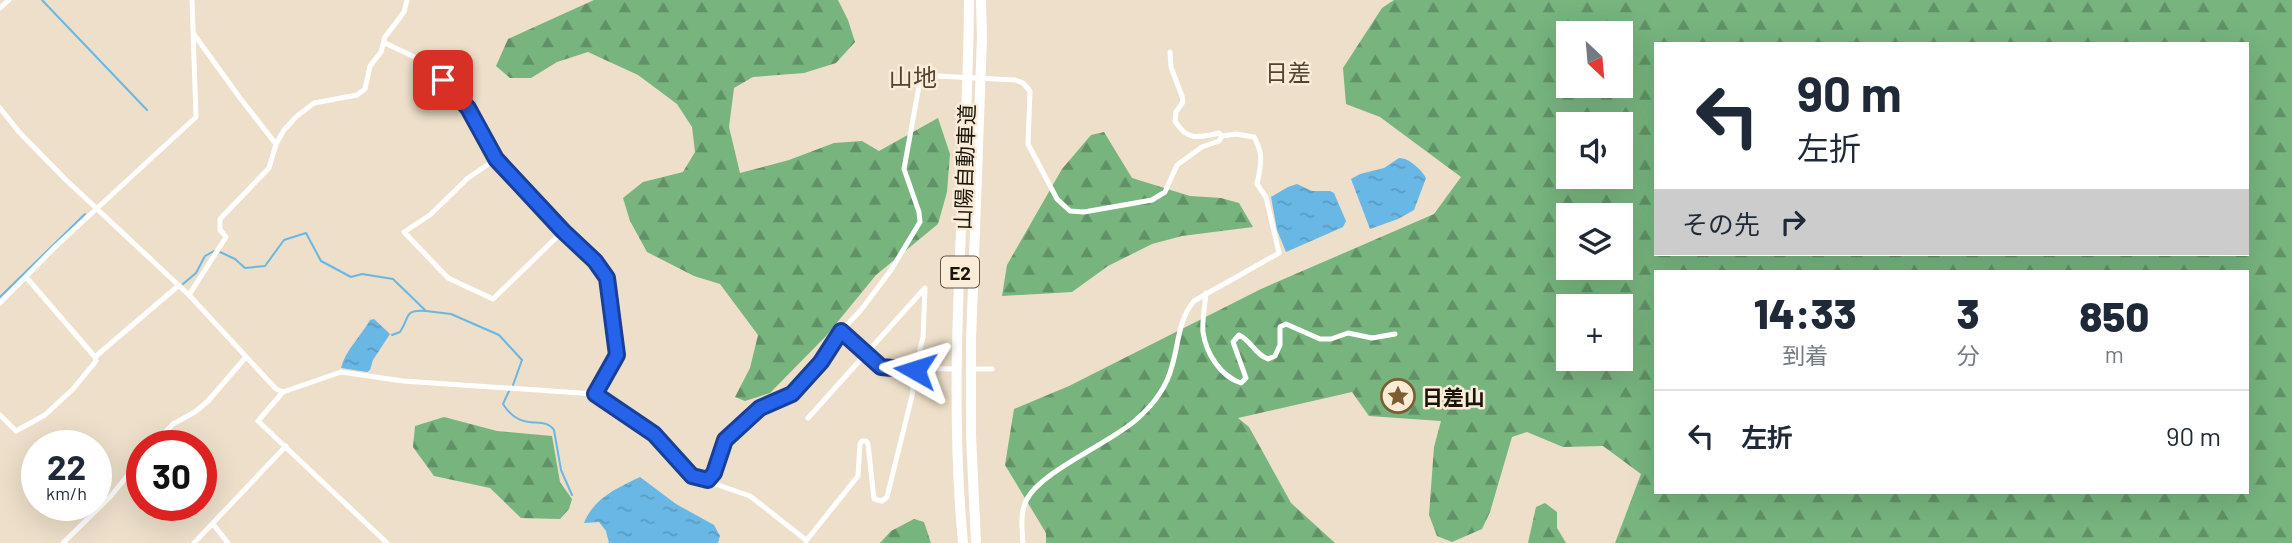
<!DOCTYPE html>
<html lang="ja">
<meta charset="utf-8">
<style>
:root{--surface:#fff;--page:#f2f2f3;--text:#1f2937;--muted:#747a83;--line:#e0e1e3}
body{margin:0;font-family:Barlow,"Noto Sans JP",sans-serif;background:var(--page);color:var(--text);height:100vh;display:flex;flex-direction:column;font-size:26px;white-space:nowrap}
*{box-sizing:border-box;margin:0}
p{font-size:23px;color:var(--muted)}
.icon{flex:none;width:38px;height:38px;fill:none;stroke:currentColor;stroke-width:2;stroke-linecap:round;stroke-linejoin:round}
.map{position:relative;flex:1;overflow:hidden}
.panel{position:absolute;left:1654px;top:270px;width:595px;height:224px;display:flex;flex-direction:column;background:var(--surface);border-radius:0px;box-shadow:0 7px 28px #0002}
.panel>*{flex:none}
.hud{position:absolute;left:1654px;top:42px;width:595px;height:214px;border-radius:0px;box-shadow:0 7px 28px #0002;background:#fff;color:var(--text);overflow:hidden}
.needle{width:46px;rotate:154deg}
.controls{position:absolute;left:1556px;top:21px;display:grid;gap:14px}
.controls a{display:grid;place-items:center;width:77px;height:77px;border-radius:0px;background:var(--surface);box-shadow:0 7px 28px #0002;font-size:35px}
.speed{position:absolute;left:21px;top:430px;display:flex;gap:14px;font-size:35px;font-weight:700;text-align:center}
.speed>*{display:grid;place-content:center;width:91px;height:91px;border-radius:50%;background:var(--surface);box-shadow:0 7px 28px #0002;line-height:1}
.speed small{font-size:18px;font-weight:400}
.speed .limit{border:10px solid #d22;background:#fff;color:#111}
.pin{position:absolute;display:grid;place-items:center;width:60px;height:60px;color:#fff;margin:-30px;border-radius:14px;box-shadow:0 4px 10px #0006}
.me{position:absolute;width:77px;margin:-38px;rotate:276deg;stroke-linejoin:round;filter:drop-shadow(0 0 5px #0008)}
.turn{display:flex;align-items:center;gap:24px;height:147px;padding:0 28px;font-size:32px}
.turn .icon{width:91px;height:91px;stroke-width:2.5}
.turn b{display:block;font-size:49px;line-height:60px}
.then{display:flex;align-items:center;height:66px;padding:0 28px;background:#0003;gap:14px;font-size:26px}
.eta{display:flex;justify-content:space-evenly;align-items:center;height:119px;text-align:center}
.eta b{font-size:42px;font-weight:800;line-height:49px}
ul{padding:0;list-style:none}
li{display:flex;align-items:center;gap:21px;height:91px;padding:0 28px;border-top:2px solid var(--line)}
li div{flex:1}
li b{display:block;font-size:26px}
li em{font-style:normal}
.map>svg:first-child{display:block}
.forest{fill:url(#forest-firs);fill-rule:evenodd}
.water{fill:url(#water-ripples)}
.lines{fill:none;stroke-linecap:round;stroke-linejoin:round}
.stream{stroke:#69b7e4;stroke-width:2}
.street{stroke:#fff;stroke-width:5}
.highway{stroke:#fff;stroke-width:10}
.route-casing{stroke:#184099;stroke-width:18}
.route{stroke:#2563eb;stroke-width:12}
.labels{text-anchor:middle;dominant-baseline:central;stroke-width:5;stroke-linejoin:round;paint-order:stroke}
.shield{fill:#faecd6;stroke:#5c5549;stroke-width:2}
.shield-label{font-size:19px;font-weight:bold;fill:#19140c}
.street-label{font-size:21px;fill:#19140c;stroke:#faecd6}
.poi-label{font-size:21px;font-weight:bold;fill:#19140c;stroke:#faecd6;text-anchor:start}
.neighbourhood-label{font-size:23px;fill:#4f4431;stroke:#faecd6}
.quarter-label{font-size:24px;fill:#4f4431;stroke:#faecd6}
</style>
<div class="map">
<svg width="2292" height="543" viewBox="0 0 2292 543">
<defs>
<pattern id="forest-firs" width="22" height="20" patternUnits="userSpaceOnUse" patternTransform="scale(1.75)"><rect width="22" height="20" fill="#77b47e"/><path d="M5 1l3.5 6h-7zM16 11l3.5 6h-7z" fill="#619166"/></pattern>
<pattern id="water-ripples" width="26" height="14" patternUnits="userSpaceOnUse" patternTransform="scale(1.75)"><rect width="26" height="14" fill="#69b7e4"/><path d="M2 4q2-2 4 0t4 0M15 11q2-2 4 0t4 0" fill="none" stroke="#5a9cc2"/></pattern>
</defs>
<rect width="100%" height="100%" fill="#eddfc9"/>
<path class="forest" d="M594,0h244l10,20 7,22 -19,21 -32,10 -51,4 -19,11 -5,39 11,46 49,-13 45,-17 28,-2 17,10 59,-33 12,36 -3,38 -9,32 -62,51 -50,61 -56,57 -25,8 -10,-4 15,-29 8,-33 -38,-51 -26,-8 -47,-24 -17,-31 -7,-23 20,-16 40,-10 12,-20 -3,-25 -15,-23 -39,-29 -50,-23 -31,10 -26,16h-21l-14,-12 12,-27z
M1394,0h898v543h-677l26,-69 -38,-28 -40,1 -36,-15 -15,5 -22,75 -8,17 -30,13 -15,-6 -8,-21 5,-68 7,-26 -72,-5 -17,-24 -114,26 11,9 42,76 44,40h-289v-10l-41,-68 9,-56 55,-23 192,-97 173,-75 27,-37 -81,-60 -34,-13 -3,-36 39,-60zM1568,33h52v53h-52zM1656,44h591v210h-591zM1568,124h52v53h-52zM1568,215h52v53h-52zM1656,271h591v221h-591zM1568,306h52v53h-52z
M1104,132l28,46 58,18 31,2 18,5 14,24 -71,9 -30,8 -44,22 -36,26 -70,4 5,-31 55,-96 29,-34z
M444,417l53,14 55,5 8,46 12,17 -3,10 -9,10 -39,-1 -31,-30 -56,-12 -21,-29 2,-21z
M1545,503l12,9v16l9,15h-38l8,-36z
M914,519l10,3 7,21h-51l11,-12z"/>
<path class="water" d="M1399,158c10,0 22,11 27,20l-12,32 -16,9 -28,10 -19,-50 9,-5 24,-6z
M1297,184l15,7h18l4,2 12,28 -3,6 -57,25 -9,-22 -6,-33 17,-10z
M374,319l16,15 -17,26 -3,10 -3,2 -26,-4c4,-17 20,-32 29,-48z
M640,477l36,27 38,21 6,11 -2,7h-109l-3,-12 -7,-9 -15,1c10,-25 33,-35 56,-46z"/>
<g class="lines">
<path class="stream" d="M42,0l105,110
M220,252l15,7 10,9 20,-2 19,-26 22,-7 15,28 30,16 11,-3 31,5 33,32 25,3 48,21 23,25 -9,25
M183,284l13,-11 9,-17 9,-5
M0,297l85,-83
M392,335l8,-3c10,-14 3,-23 26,-21
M509,391l-6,13c19,30 40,10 51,26l7,40 11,25"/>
<path class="street" d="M0,8l9,-8
M193,33l47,65 36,46
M385,43l42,20 41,45 28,51 109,113 4,14 7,69 -21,39
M0,108l19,24 46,47 124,116 87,94 7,3
M496,159l-28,19 -38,37 -26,17 44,46 45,21 70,-68
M26,277l69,80
M1206,293c-1,12 -4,26 -3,39 3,21 17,44 38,51l5,-5 -13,-36 6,-7c13,6 15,19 29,24l7,-3 5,-11v-18l6,-3 34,15h11l17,-6 24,5 23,-4
M189,295l37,-58 -6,-7v-11l49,-51 7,-24 8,-14 13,-14 17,-13 43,-8 8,-6 5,-23 11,-14 4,-15 19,-25 3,-12
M0,303l55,-56 141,-130 -4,-117
M841,331l40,36 71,2
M977,369h15
M0,415l16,16 29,-16 28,-26 23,-28 -1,-4 83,-71
M151,446l22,-22 22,-12 13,-11 38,-44
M708,480l6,-7 11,-33 35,-32 32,-14 29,-32 20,-31 20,-21 30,-40 29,-48 -1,-10 -15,-43 15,-83 8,-7 10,-3 78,4 8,3 7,8 -2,53 29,55 13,12 14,1 68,-12 13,-8 12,-27 25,-18 17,-6 3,-5
M213,524l15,19
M806,541l52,-65 2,-32 2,-3h4l2,3 6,55 8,2 5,-4 25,-101 3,-26 8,-33 2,-49 -117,130
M63,543l47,-46 32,-39
M194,543l92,-97
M387,543l-129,-122 25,-29 58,-20 62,9 192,13 59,40 38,42 58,20 56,44
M1023,543c-1,-14 -3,-29 3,-42 14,-30 85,-58 111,-82 16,-14 30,-33 35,-53 7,-23 6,-46 22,-65l85,-48 -13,-56 -9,-13c4,-19 7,-30 -3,-47l-18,-3 -14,2 -3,-3c-21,5 -32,8 -44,-12l1,-9 7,-10 -1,-6 -11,-29 -1,-15"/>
<path class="highway" d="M963,543c-17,-180 5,-362 6,-543
M976,543l-5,-108v-95l11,-303 -1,-37"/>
</g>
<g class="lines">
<g class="route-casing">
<path id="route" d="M443,80l25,28 28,51 67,72 32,30 12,17 10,77 -22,39 59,40 38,42 16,4 6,-7 11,-33 35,-32 32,-14 29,-32 20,-31 40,36 34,3"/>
</g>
<use href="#route" class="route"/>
</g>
<defs>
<g id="sight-ring" transform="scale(1.75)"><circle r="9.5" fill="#faecd6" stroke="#7c5e32" stroke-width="1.5"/><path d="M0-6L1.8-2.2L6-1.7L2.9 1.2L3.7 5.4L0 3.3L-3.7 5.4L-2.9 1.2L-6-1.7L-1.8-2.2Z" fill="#7c5e32"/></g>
</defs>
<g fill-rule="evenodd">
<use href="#sight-ring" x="1398" y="396"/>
</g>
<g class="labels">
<rect class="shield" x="941" y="256.5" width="38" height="31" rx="5"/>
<g class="shield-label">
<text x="960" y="272">E2</text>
</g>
<g class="street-label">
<text transform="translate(964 167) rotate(-88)">山陽自動車道</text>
</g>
<g class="poi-label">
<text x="1422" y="396">日差山</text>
</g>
<g class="neighbourhood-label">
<text x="1288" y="72">日差</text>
</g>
<g class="quarter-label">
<text x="913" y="76">山地</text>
</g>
</g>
</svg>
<div class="controls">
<a><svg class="needle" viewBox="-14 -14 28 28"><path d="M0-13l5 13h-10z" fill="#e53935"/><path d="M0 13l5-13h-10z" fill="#747a83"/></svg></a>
<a><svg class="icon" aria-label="sound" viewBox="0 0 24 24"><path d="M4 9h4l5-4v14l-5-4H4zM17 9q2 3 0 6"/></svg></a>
<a><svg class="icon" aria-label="layers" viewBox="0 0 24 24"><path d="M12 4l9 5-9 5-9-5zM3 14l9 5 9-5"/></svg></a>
<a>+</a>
</div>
<div class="speed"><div>22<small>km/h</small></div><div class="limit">30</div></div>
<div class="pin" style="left:443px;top:80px;background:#d93025"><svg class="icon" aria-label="arrive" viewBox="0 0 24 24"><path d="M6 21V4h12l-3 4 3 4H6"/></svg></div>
<svg class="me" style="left:915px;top:370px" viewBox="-20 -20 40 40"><path d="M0-17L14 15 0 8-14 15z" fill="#2563eb" stroke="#fff" stroke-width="4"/></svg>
<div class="hud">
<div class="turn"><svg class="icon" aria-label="left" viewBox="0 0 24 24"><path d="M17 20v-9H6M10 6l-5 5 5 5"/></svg><div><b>90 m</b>左折</div></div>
<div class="then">その先<svg class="icon" aria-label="right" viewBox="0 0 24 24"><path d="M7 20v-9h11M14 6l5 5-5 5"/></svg></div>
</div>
<section class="panel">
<div class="eta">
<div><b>14:33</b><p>到着</p></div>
<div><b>3</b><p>分</p></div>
<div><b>850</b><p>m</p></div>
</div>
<ul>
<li><svg class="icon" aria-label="left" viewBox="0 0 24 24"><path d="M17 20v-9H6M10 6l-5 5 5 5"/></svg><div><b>左折</b></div><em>90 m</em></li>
</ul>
</section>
</div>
